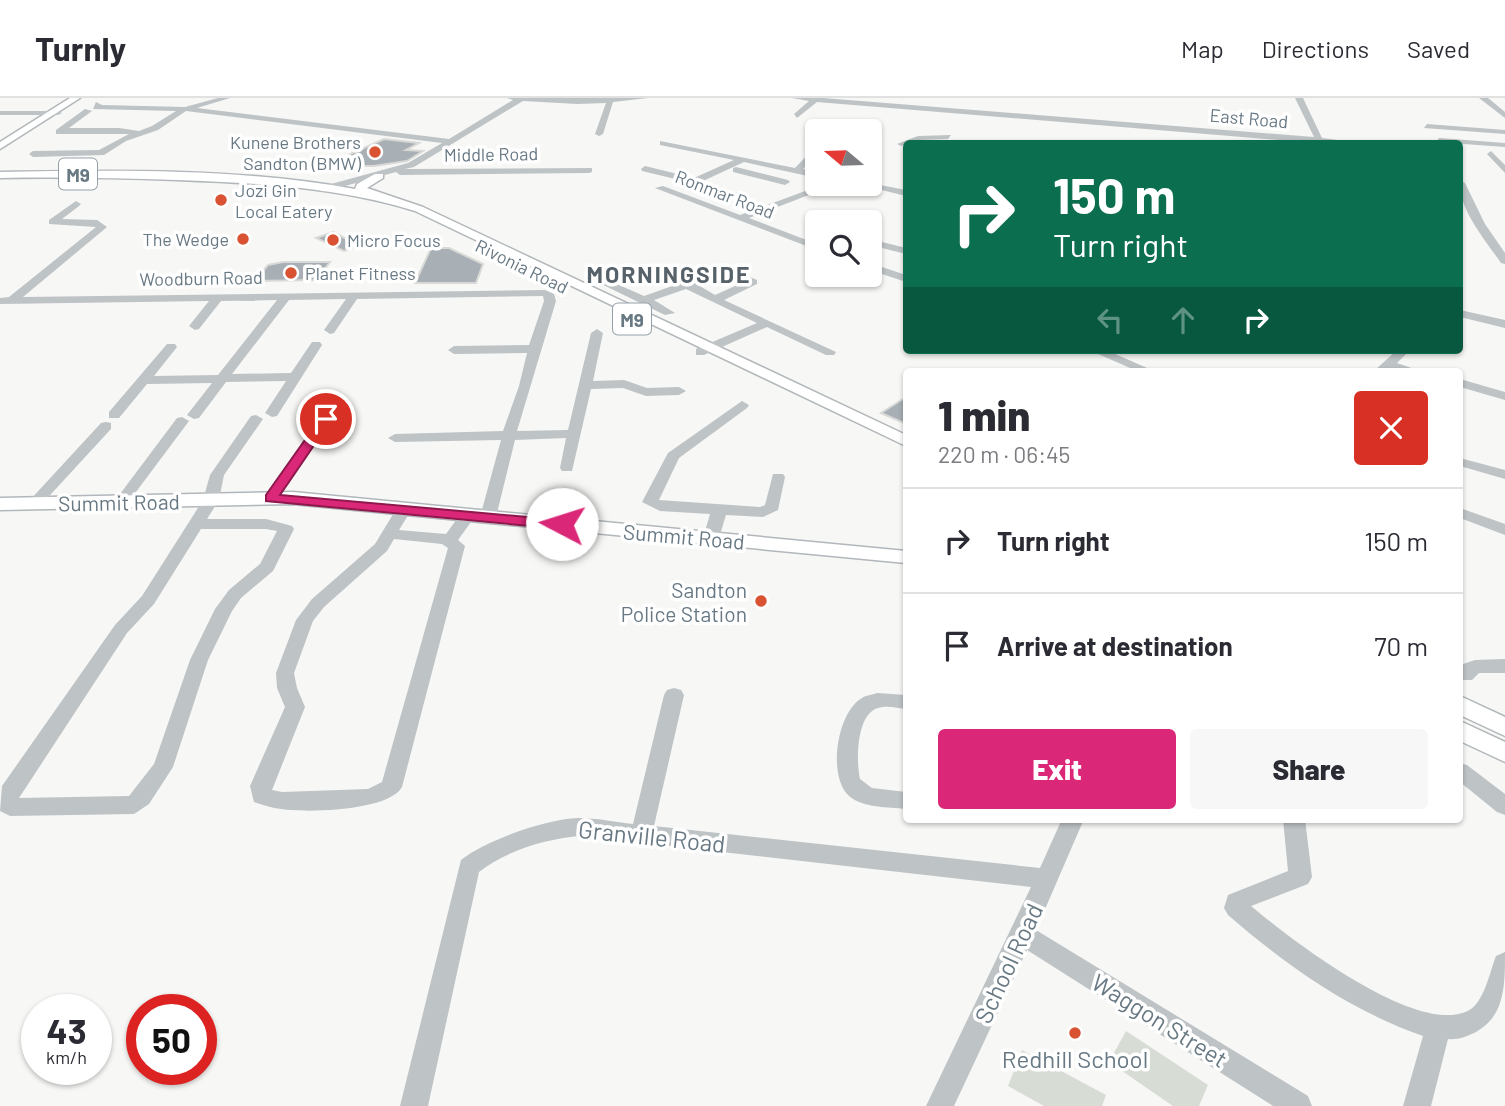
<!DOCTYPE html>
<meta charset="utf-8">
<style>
:root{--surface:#fff;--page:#f7f7f7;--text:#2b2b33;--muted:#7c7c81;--line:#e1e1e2;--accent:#db2777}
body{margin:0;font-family:Barlow,sans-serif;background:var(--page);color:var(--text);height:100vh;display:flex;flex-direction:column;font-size:26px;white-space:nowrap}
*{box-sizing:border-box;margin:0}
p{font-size:23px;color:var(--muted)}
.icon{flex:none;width:38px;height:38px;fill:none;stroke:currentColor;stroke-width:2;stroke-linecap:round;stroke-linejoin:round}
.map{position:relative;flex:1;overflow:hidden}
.drawer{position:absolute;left:903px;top:270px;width:560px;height:455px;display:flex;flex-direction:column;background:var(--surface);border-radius:7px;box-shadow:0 2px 5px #0004}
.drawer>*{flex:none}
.hud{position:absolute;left:903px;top:42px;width:560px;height:214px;border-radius:7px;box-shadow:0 2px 5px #0004;background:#0b6e4f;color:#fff;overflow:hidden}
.needle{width:46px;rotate:289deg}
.tools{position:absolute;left:805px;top:21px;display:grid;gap:14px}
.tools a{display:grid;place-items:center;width:77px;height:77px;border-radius:7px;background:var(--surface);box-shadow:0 2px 5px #0004;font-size:35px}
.speed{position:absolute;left:21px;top:896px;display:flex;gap:14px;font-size:35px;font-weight:700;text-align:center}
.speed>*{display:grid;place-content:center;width:91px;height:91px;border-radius:50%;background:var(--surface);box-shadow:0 2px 5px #0004;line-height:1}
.speed small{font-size:18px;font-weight:400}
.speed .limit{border:10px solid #d22;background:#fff;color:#111}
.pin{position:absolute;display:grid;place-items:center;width:60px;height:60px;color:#fff;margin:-30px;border:4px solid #fff;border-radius:50%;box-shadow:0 2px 7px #0007}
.me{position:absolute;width:77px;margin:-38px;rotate:275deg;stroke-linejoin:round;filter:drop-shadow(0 0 5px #0008)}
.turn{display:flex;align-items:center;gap:24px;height:147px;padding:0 35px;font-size:32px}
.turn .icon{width:91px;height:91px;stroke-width:2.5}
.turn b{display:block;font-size:49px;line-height:60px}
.lanes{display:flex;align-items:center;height:66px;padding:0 35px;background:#0003;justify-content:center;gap:35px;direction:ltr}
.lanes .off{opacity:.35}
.round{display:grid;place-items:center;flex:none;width:74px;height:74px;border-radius:7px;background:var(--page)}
.headline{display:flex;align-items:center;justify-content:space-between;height:119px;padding:0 35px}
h1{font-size:42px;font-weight:800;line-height:52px}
.cta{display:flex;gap:14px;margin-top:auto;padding:14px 35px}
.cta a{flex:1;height:80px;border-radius:7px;background:var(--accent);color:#fff;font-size:28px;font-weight:800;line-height:80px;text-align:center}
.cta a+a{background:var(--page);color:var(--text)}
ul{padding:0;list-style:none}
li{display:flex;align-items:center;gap:21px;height:105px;padding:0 35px;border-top:2px solid var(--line)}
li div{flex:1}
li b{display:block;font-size:26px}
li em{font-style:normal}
header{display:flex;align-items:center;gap:42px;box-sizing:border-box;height:98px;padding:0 35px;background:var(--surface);border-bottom:2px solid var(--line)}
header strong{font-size:33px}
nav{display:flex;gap:38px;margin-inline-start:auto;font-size:24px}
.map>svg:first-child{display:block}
.green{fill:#d7dcd4}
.building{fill:#a8b0b5;stroke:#d9d9d7;stroke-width:2}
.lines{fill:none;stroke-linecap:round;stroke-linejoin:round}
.major-casing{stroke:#b2b7bb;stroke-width:3}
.minor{fill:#bec3c6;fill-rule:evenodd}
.major{fill:#fff;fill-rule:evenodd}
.route{fill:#db2777;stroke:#8e194d;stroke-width:2}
.poi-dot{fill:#d95333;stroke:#fff;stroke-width:2.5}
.labels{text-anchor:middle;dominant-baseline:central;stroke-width:7;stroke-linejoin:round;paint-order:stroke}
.far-street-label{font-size:18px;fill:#687984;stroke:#fff}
.far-poi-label{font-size:18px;fill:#687984;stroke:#fff;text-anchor:start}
.shield{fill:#fff;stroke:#95a1a9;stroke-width:2}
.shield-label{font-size:19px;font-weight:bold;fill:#687984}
.street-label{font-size:21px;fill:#687984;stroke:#fff}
.poi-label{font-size:21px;fill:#687984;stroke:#fff;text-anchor:end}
.far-district-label{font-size:23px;font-weight:bold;letter-spacing:2px;fill:#566169;stroke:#fff}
.near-street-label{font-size:24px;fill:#687984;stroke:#fff}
.near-poi-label{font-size:24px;fill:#687984;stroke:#fff}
</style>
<header>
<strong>Turnly</strong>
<nav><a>Map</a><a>Directions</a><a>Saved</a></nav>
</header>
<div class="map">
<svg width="1505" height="1008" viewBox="0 0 1505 1008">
<rect width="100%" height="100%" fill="#f7f7f5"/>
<path class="green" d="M1126,933l82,54 -9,21h-26l-64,-44z
M1022,952l84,45 -4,11h-58l-36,-20z"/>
<path class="building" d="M384,41l35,4 -13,7 17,1 -16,10 -33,5h-36l10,-11z
M333,134l27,14 -16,5 -28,-13z
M431,150h18l34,16 -7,19h-61z
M283,164h47l-14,18 -62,1 14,-16z
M906,299v27l-25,-11z"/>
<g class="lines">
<g class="major-casing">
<path id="major" d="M70,0h10l-80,51v-7z
M0,74c118,-2 239,-4 355,17l2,-5 18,-10h8v4l-16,10 56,19 483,228v11l-491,-235c-78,-24 -157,-28 -238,-31 -59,-2 -118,-3 -177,-2z
M293,394l613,59v12l-613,-59 -293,6v-12z
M1460,598l45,21v19l-45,-21z
M1460,623l45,21v20l-45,-21z"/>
</g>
<path class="minor" d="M218,0h12l-33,10 252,31 64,-39 -6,-2h141l-35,4 -10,32 -4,2 -4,-2 11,-31 -29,1 -54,-3 -109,66 -9,2 187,-1v4l-3,1 -189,2 -4,-3 -73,20 -3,-1v-4l88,-24 34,-20 -256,-32 -28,19 -32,11 -22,14 -71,2 -4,-3 4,-3 66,-1 30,-16h-73v-4l29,-21 7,2 -23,17h50l20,3 13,-5 24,-15 -83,-2 3,-7 6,3 83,2z
M792,0h31l491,39 -19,-39h8l19,40 47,6h-41l-511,-42 -20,16 -3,-4 15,-13z
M1479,0h9l17,14v6z
M0,13h58l4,2 -4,2h-58z
M1427,26l78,6v4l-81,-6z
M951,37l-3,4 -29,1 -18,6 -4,-2 21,-8z
M1439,40l66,5v4l-69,-5z
M660,43l135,27 22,-23v8l-14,16 14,3v6l-73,-16 -41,19 34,12v4l-3,1 -42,-15 -50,-12 -1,-2 4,-3 49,12 40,-18 -74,-15z
M1491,53l14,14v8l-18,-19z
M736,69l52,13 2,2 -5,3 -52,-13v-4z
M1460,82l5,3 20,41 20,29v11l-4,-1c-15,-22 -44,-55 -41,-83z
M870,85l36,7v6l-49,-12z
M824,86h13l-88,34 68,26v6l-162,-62 8,-2 77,29z
M76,103l5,3 -2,2 -17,13 35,1 10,7 -84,70 522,-7 9,4 2,7 -39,130 51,-1 23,-97 6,-4 6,4 -10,48 31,-1 23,8 32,-1 7,4 -7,4 -33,1 -23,-8 -32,1 -19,82h-10l-2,-3 6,-30 -51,2 -19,77 -8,5 -8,-5 21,-77 -106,2 -7,-4 7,-4 108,-3 16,-45 8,-33 -73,1 -6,-4 6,-4 75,-1 15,-44 -1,-5 -186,3 -23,34 -4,1 -6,-4 22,-31 -57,1 -57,74 59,-1 21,-31h8l2,3 -45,71 -5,1 -7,-4 21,-32 -60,1 -27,36 -5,1 -7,-4 25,-32 -65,1 -28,34h-10v-6l58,-68h8l2,3 -23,29 64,-1 59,-75 -56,1 -22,28 -4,1 -6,-4 20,-25 -209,3v-6l9,-1 87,-70 -47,-3v-4z
M882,144l24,6v6l-24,-6 -12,1v-6z
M870,165l36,12v7l-36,-12z
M666,168l49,29 29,-13 -26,-11v-4h8l31,13v4l-33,16 112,52 -2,3h-8l-59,-28 -63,28h-8v-6l61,-26 -71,-34 -32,11 21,13 -10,2 -72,-35 10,-2 41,18 34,-12 -17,-15z
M1460,212l45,10v8l-45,-11z
M1089,252h17l48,21h-17z
M1397,252h13l-13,13 23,8 -30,-2 -16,2z
M1460,281l45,13v8l-45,-13z
M742,303l7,4 -2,3 -68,50 -20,42 101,7 5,-2 8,-31h10l2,3 -7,33 -15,7 -37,-2 -7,23 -8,5 -8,-5 7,-24 -50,-3 -18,-9 26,-49z
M256,317l7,4 -39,56 -5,25 -12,19h59l26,7 2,3 -21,42 -32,27 -9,13 -24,49 -35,107 -24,37 -15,10 -124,2 -10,-5 2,-25 113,-161 27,-29 61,-96 7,-25 41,-59zM201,431h65l11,2 -17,33 -31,26 -14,19 -25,51 -36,104 -25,32 -110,2 108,-165 27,-29z
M326,317l7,4 -57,82h-10l-3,-3 3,-3 55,-79z
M182,319l7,4 -62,83h-10l-3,-3 3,-3 60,-80z
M106,324l5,1v6l-71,77h-10l-3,-3 3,-3 71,-77z
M1460,360l45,12v9l-45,-13z
M404,406l8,5 -13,21 47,4 16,-22 6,-2 8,5 -18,25 7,6 -63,241c-13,24 -96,26 -121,22 -9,-1 -18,-4 -27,-7l-4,-16 35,-79 -8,-19 -1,-15 20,-53 16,-21 63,-55 23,-38zM394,441l48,5 6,4 -66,234 -14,7 -86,3 -10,-2 33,-83 -8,-19 -3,-15 19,-52 11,-14 63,-56z
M1460,410l45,16v11l-45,-17z
M1505,561v14h-26l-7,7h-12v-15l15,-5z
M674,590l7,2 3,5 -30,131 386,42 22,-49h22l-48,111 272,166 4,10h-39l-246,-156 -73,156h-28l105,-219 -450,-51c-33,2 -76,15 -102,36l-51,234h-28l61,-246c25,-20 85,-41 117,-42 18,0 37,4 55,6l31,-129 3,-5z
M877,595l29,2v14c-8,-1 -19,-4 -28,-1 -22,6 -22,54 -18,71l12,9 34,4v17c-18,-2 -43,-1 -57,-13 -22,-20 -12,-84 13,-98 4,-3 10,-3 15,-5z
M1460,665l7,2 38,29v21l-8,-3 -37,-30z
M1283,721h22l7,58 -4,7 -57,22c38,32 171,135 220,103 14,-10 19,-38 25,-53l9,-4c0,35 0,65 -31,81 -9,4 -16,7 -26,6l-17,67h-28l20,-70c-74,-26 -136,-70 -195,-121l-4,-7 4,-13 60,-24z"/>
<use href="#major" class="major"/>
</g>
<path class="route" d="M326,317l6,4 -52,76 282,25 8,4 -8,5 -296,-28v-6l56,-79z"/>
<g class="poi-dot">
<circle cx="375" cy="54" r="7"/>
<circle cx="221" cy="102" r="7"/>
<circle cx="243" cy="141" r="7"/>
<circle cx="333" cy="142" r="7"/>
<circle cx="291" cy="175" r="7"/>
<circle cx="761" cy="503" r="7"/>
<circle cx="1075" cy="935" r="7"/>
</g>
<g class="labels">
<g class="far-street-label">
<text transform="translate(1249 20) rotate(5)">East Road</text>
<text transform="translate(491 56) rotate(-1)">Middle Road</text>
<text transform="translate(725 96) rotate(21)">Ronmar Road</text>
<text transform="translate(522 168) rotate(26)">Rivonia Road</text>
<text transform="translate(201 180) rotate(-1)">Woodburn Road</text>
</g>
<g class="far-poi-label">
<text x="361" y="44" text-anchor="end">Kunene Brothers<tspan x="361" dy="21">Sandton (BMW)</tspan></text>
<text x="235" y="92">Jozi Gin<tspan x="235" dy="21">Local Eatery</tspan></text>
<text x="229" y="141" text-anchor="end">The Wedge</text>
<text x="347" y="142">Micro Focus</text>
<text x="305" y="175">Planet Fitness</text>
</g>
<g class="shield">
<rect x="59" y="60.5" width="38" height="31" rx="5"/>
<rect x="613" y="205.5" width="38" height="31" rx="5"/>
</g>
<g class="shield-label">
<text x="78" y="76">M9</text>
<text x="632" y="221">M9</text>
</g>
<g class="street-label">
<text transform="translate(119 404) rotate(-1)">Summit Road</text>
<text transform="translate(684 438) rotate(5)">Summit Road</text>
</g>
<g class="poi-label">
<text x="747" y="491">Sandton<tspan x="747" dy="24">Police Station</tspan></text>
</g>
<g class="far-district-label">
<text x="669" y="176">MORNINGSIDE</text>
</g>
<g class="near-street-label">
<text transform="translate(652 738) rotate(6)">Granville Road</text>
<text transform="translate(1008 865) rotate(-65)">School Road</text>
<text transform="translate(1160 922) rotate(32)">Waggon Street</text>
</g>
<g class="near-poi-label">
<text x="1075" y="960">Redhill School</text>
</g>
</g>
</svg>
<div class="tools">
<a><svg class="needle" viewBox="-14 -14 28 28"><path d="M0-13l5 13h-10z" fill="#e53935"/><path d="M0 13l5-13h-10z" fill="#7c7c81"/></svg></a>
<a><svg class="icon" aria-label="search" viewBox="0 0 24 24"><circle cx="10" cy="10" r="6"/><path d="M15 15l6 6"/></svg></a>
</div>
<div class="speed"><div>43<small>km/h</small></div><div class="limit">50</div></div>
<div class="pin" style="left:326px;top:321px;background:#d93025"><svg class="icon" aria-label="arrive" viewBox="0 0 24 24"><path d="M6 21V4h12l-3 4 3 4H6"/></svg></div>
<svg class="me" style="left:562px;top:426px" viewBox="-20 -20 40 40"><circle r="19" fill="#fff"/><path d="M0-13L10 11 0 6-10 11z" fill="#db2777"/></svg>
<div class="hud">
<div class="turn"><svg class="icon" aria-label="right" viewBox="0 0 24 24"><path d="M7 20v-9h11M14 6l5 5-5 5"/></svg><div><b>150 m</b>Turn right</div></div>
<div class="lanes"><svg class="icon off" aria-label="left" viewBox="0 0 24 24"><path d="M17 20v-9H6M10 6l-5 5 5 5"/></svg><svg class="icon off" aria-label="ahead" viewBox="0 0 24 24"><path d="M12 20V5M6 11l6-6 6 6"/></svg><svg class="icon" aria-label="right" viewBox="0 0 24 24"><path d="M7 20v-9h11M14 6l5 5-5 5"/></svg></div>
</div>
<section class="drawer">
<div class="headline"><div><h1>1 min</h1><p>220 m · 06:45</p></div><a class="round" style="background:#d93025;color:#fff"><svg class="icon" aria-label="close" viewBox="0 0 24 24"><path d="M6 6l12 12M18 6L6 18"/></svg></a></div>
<ul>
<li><svg class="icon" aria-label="right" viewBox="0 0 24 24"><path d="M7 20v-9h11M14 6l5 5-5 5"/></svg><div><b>Turn right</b></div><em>150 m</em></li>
<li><svg class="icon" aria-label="arrive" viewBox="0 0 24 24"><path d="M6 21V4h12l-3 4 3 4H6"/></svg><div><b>Arrive at destination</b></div><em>70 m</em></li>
</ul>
<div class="cta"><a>Exit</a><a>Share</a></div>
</section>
</div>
